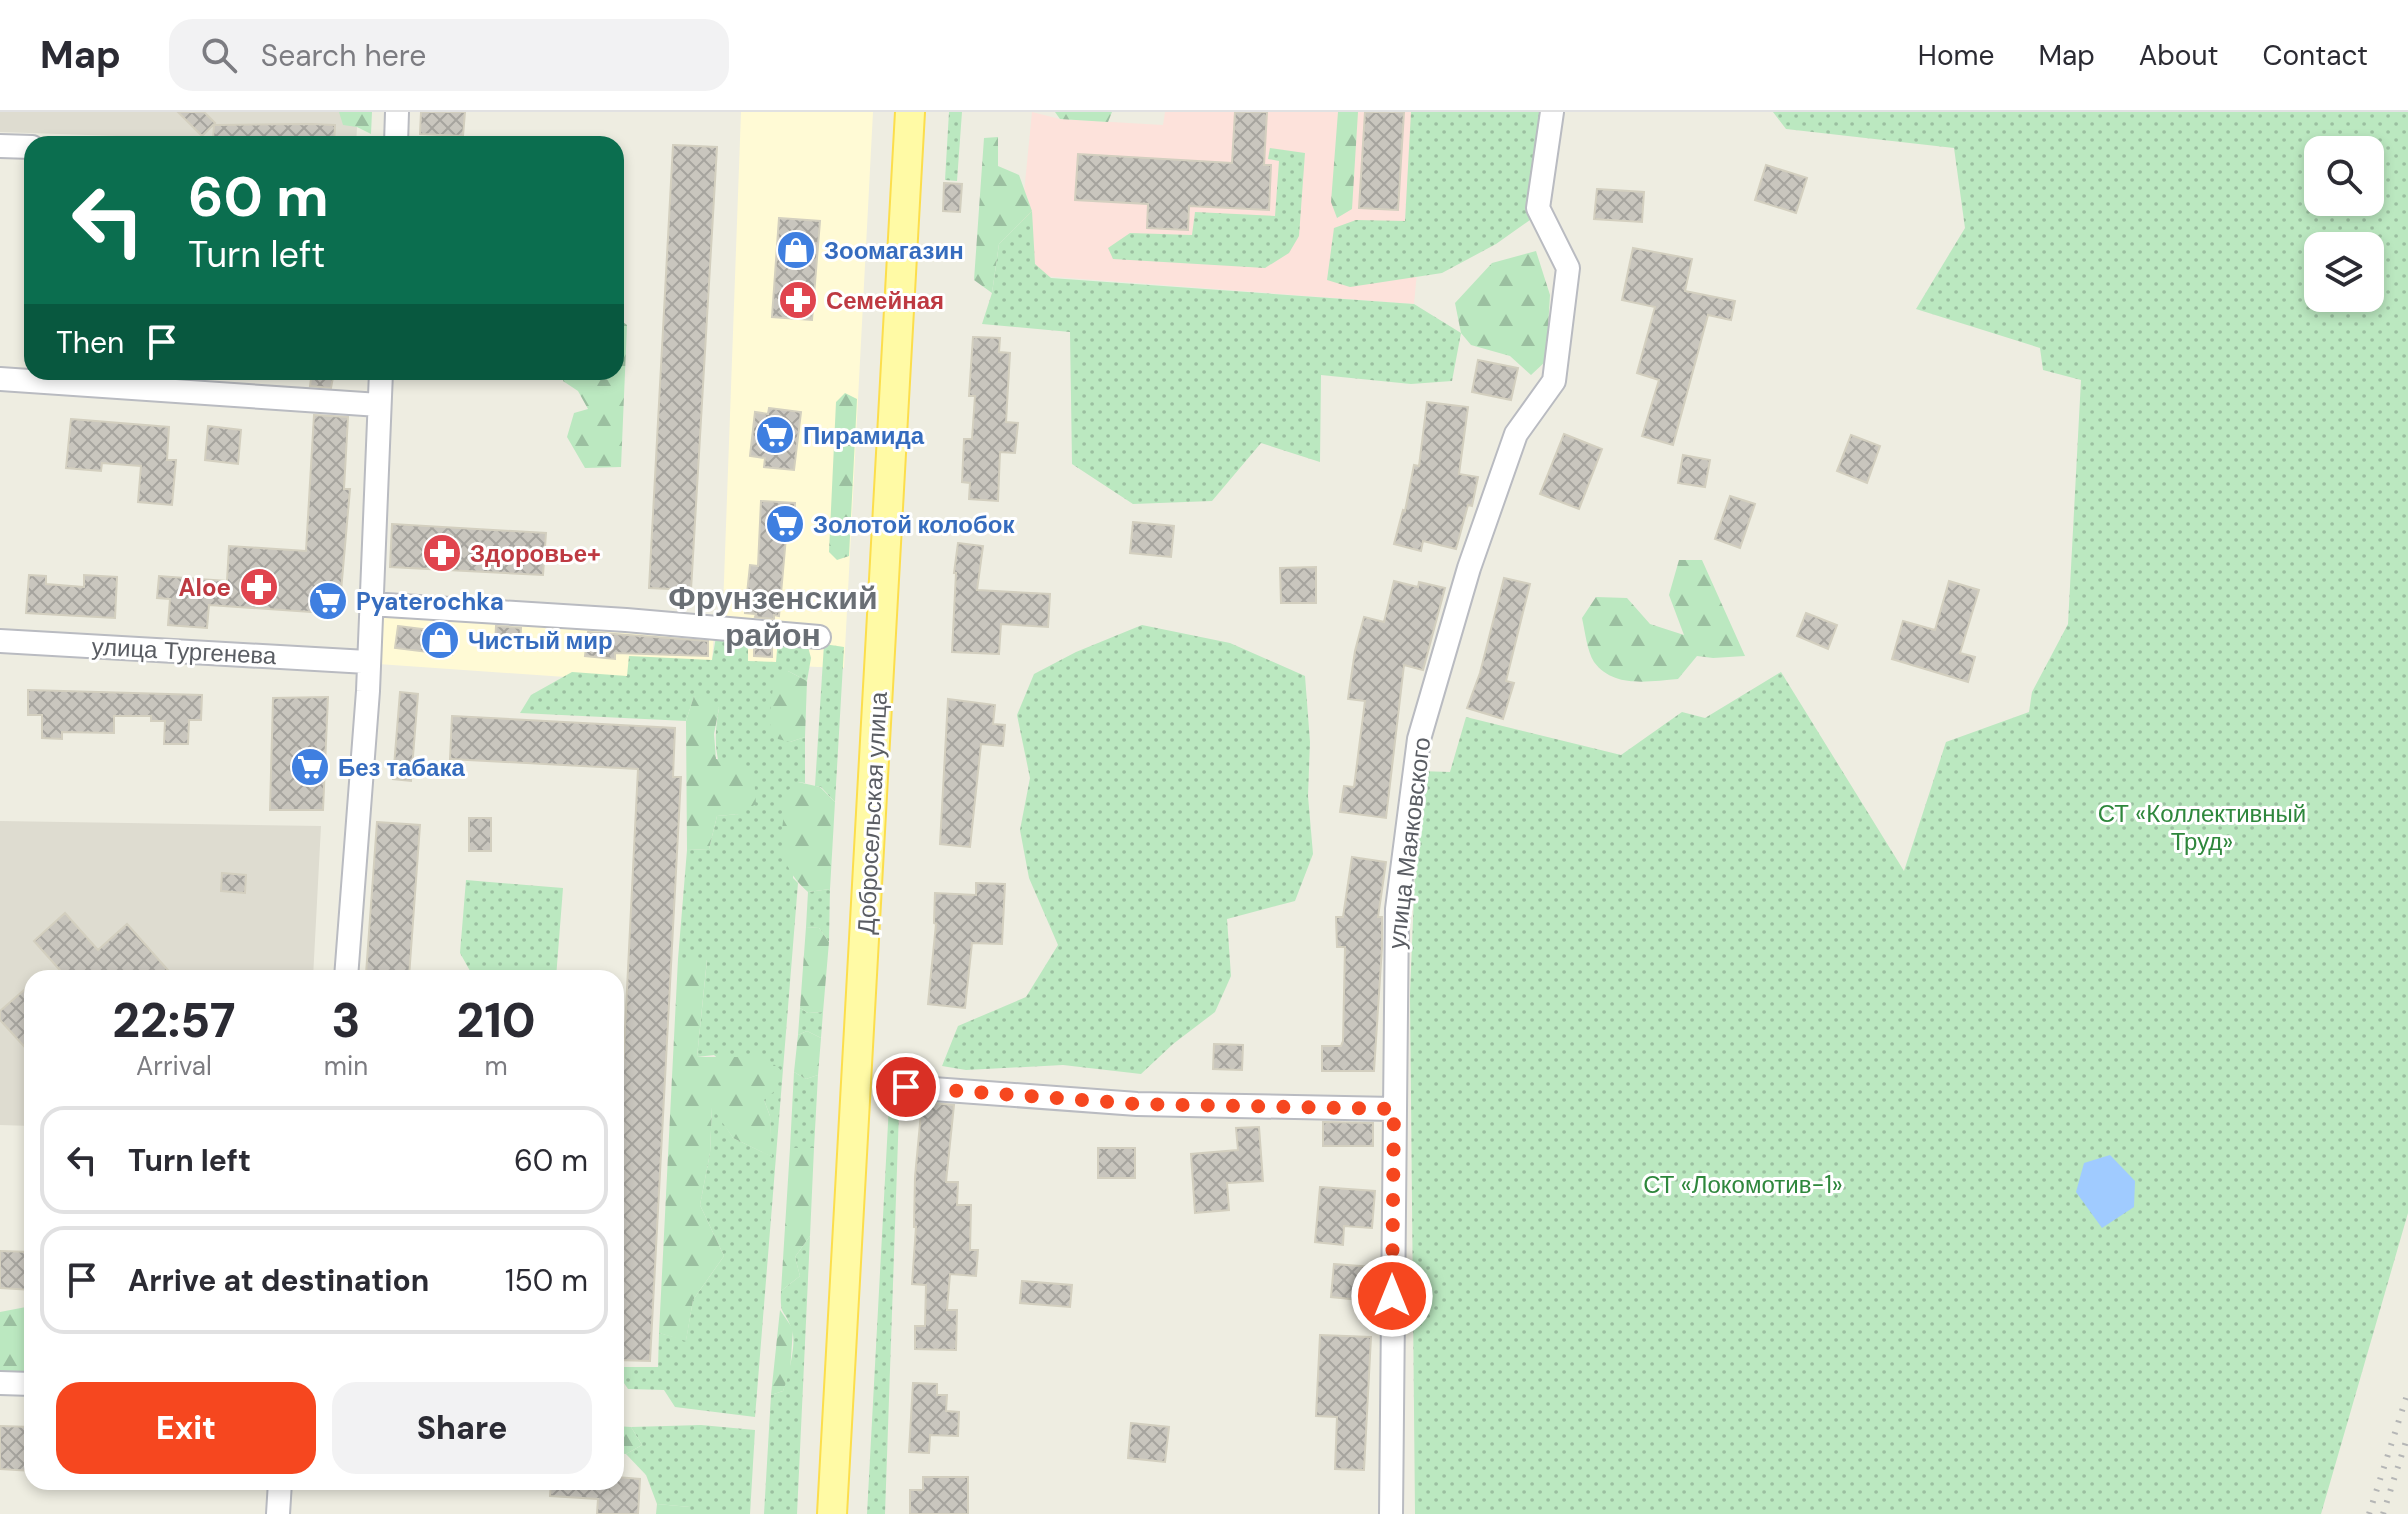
<!DOCTYPE html>
<meta charset="utf-8">
<style>
:root{--surface:#fff;--page:#f2f2f3;--text:#2b2b33;--muted:#7c7c81;--line:#e1e1e2;--accent:#f6471f}
body{margin:0;font-family:"DM Sans",sans-serif;background:var(--page);color:var(--text);height:100vh;display:flex;flex-direction:column;font-size:30px;white-space:nowrap}
*{box-sizing:border-box;margin:0}
p{font-size:26px;color:var(--muted)}
.icon{flex:none;width:44px;height:44px;fill:none;stroke:currentColor;stroke-width:2;stroke-linecap:round;stroke-linejoin:round}
.map{position:relative;flex:1;overflow:hidden}
.panel{position:absolute;left:24px;top:858px;width:600px;height:520px;display:flex;flex-direction:column;background:var(--surface);border-radius:24px;box-shadow:0 4px 12px #0003}
.panel>*{flex:none}
.guide{position:absolute;left:24px;top:24px;width:600px;height:244px;border-radius:24px;box-shadow:0 4px 12px #0003;background:#0b6e4f;color:#fff;overflow:hidden}
.tools{position:absolute;left:2304px;top:24px;display:grid;gap:16px}
.tools a{display:grid;place-items:center;width:80px;height:80px;border-radius:16px;background:var(--surface);box-shadow:0 4px 12px #0003;font-size:40px}
.pin{position:absolute;display:grid;place-items:center;width:68px;height:68px;color:#fff;margin:-34px;border:4px solid #fff;border-radius:50%;box-shadow:0 2px 8px #0007}
.me{position:absolute;width:88px;margin:-44px;rotate:0deg;stroke-linejoin:round;filter:drop-shadow(0 0 6px #0008)}
.turn{display:flex;align-items:center;gap:28px;height:168px;padding:0 32px;font-size:36px}
.turn .icon{width:104px;height:104px;stroke-width:2.5}
.turn b{display:block;font-size:56px;line-height:68px}
.then{display:flex;align-items:center;height:76px;padding:0 32px;background:#0003;gap:16px;font-size:30px}
.eta{display:flex;justify-content:space-evenly;align-items:center;height:136px;text-align:center}
.eta b{font-size:48px;font-weight:800;line-height:56px}
.cta{display:flex;gap:16px;margin-top:auto;padding:16px 32px}
.cta a{flex:1;height:92px;border-radius:24px;background:var(--accent);color:#fff;font-size:32px;font-weight:800;line-height:92px;text-align:center}
.cta a+a{background:var(--page);color:var(--text)}
ul{padding:0;list-style:none}
li{display:flex;align-items:center;gap:24px;height:108px;margin:0 16px 12px;padding:0 16px;border:4px solid var(--line);border-radius:24px}
li div{flex:1}
li b{display:block;font-size:30px}
li em{font-style:normal}
header{display:flex;align-items:center;gap:48px;box-sizing:border-box;height:112px;padding:0 40px;background:var(--surface);border-bottom:2px solid var(--line)}
header strong{font-size:38px}
nav{display:flex;gap:44px;margin-inline-start:auto;font-size:28px}
.search{width:560px;height:72px;background:var(--page);display:flex;align-items:center;gap:20px;box-sizing:border-box;padding:0 28px;border-radius:24px;color:var(--muted);font-size:30px}
.map>svg:first-child{display:block}
.commercial{fill:#fffad5}
.education{fill:#dedcd0}
.medical{fill:#fde2db}
.green{fill:url(#green-dots);fill-rule:evenodd}
.forest{fill:url(#forest-firs)}
.water{fill:#a0cbff}
.building{fill:url(#building-cross-hatch);stroke:#d3cfbf;stroke-width:2}
.lines{fill:none;stroke-linecap:round;stroke-linejoin:round}
.minor-casing{stroke:#b9bbc1;stroke-width:26}
.major-casing{stroke:#fcde4c;stroke-width:32}
.minor{stroke:#fff;stroke-width:22}
.major{stroke:#fffaa5;stroke-width:28}
.rail{stroke:#b5b6b6;stroke-width:6;stroke-dasharray:2 10;stroke-linecap:butt}
.route{stroke:#f6471f;stroke-width:14;stroke-dasharray:0 25.2}
.labels{text-anchor:middle;dominant-baseline:central;stroke-width:6;stroke-linejoin:round;paint-order:stroke}
.shop-label{font-size:24px;font-weight:bold;fill:#366cbe;stroke:#fff;text-anchor:start}
.health-label{font-size:24px;font-weight:bold;fill:#be3a42;stroke:#fff;text-anchor:start}
.street-label{font-size:24px;fill:#5a5d63;stroke:#fff}
.park-label{font-size:24px;fill:#2e873c;stroke:#fff}
.district-label{font-size:32px;font-weight:bold;fill:#6a6f75;stroke:#fff}
</style>
<header>
<strong>Map</strong>
<div class="search"><svg class="icon" aria-label="search" viewBox="0 0 24 24"><circle cx="10" cy="10" r="6"/><path d="M15 15l6 6"/></svg>Search here</div>
<nav><a>Home</a><a>Map</a><a>About</a><a>Contact</a></nav>
</header>
<div class="map">
<svg width="2408" height="1402" viewBox="0 0 2408 1402">
<defs>
<pattern id="green-dots" width="8" height="8" patternUnits="userSpaceOnUse" patternTransform="scale(2)"><rect width="8" height="8" fill="#bbe8c0"/><path d="M2 2h.1M6 6h.1" fill="none" stroke="#9bbfa0" stroke-width="1.8" stroke-linecap="round"/></pattern>
<pattern id="forest-firs" width="22" height="20" patternUnits="userSpaceOnUse" patternTransform="scale(2)"><rect width="22" height="20" fill="#bbe8c0"/><path d="M5 1l3.5 6h-7zM16 11l3.5 6h-7z" fill="#9bbfa0"/></pattern>
<pattern id="building-cross-hatch" width="8" height="8" patternUnits="userSpaceOnUse" patternTransform="scale(2)"><rect width="8" height="8" fill="#c9c6be"/><path d="M0 0l8 8M0 8l8-8" fill="none" stroke="#a6a49e"/></pattern>
</defs>
<rect width="100%" height="100%" fill="#eeede1"/>
<path class="commercial" d="M741,0h132l-29,556 -123,-5z
M382,499l332,23 -4,53 -332,-23z"/>
<path class="education" d="M0,0h358l-2,32 -356,-12z
M0,709l321,5 -8,152h-281v148l-32,-1z"/>
<path class="medical" d="M1032,0l28,7 103,6 2,-13h267l-18,192 -398,-30z"/>
<path class="green" d="M949,0h13l-5,69 -12,-1z
M1411,0h129l-10,89v19l-34,24 -54,29 -92,14 -23,-7 7,-52 22,-8 49,1z
M1773,0h635v1101l-87,301h-906l-5,-520 9,-223 31,1 16,-55 155,38 61,-43 23,6 76,-46 123,199 42,-129 83,-30 3,-20 36,-68 13,-244 -38,-10 -3,-22 -124,-39 49,-81 -11,-80 -168,-19zM2318,38h52v52h-52zM2318,134h52v52h-52z
M1270,36l35,5 -6,83 -10,17 -24,15 -152,-9 -5,-11 22,-15 62,2 3,-23 80,4 4,-55 -11,-2z
M1032,99l3,53 16,14 363,26 47,29 -9,48 -41,3 -90,-9 -1,87 -59,-19 -49,58 -79,3 -61,-40 -2,-132 -88,-8 10,-31 7,-49z
M1142,513l88,18 75,33 5,66 -2,54 5,58 -18,47 -68,18 4,57 -16,36 -42,32 -32,30 -78,-9 -97,5 -24,-4 16,-40 68,-29 32,-52 -29,-67 -9,-48 10,-52 -13,-63 17,-41 42,-22z
M716,525l32,1v23l28,1 2,-23 29,4 4,15 -4,23 -19,-10 2,71 15,-5v46l-7,-1 -5,96 5,5 -43,534 -80,-10 -11,-17 -36,-1 -12,-18v-4h42l1,-34 27,7 7,-40 31,-44 -24,-51 10,-52 2,-48 21,33 38,18 -1,-40 -6,-16 -50,-45 -17,2 10,-97 -29,-1 9,-109 22,-1 8,-33 22,-2c-18,-42 -29,-59 -20,-106l-25,-12 -8,25 -166,-8 11,-18 41,-23 55,4 2,-20 83,4z
M824,532l20,3 -9,155 -14,-15 -6,-1z
M466,768l97,8 -7,90h-82l-14,-25z
M830,777l-1,53 -10,-14 -13,-1 2,-35z
M800,896l8,5 15,-1 -2,26 -14,-7 -9,4z
M794,960l12,7 12,-4 -4,73h-24z
M889,993l10,6 -14,403h-18z
M810,1124l-13,278h-33l7,-119 12,-4c5,-15 15,-49 8,-64 -8,-20 -11,-10 -10,-36l19,-15 -5,-19z
M701,1313l54,5 -5,84h-60v-7l-33,-3 -11,-29 -20,-21 16,-9 -11,-18z"/>
<path class="forest" d="M339,0h33l-1,22 -14,-7 -14,-2z
M1055,0h57l-4,10 -48,-3z
M1338,0h20l-6,97 -15,9 -6,-16z
M998,25v29l21,9 13,36 -33,33 -7,49 -18,-13 10,-142z
M1536,139l14,44 -4,66 -15,14 -21,-19 -39,-11 -10,-12 -6,-30 37,-40z
M616,205l11,8 -6,142 -36,1 -18,-31 7,-24 14,-4 -10,-18 -15,-10 2,-9h51z
M845,281l12,6 -8,157 -12,4 -8,-8 7,-150z
M1679,448h23l43,96 -32,2 -16,-2 -19,23c-28,2 -64,10 -84,-17 -7,-11 -9,-31 -12,-44l14,-21 31,1 23,26 34,11 -15,-40z
M788,559l19,10 -2,56 -15,5 -12,-3 -9,-17 5,-44z
M694,584l15,2 10,10 -5,26 2,25 26,3 12,16 2,26 -17,10 -22,2 -8,33 -22,1 -1,-129z
M798,670l22,5 15,15 -5,87 -22,3c-36,-33 -26,-58 -21,-101z
M806,815l13,1 10,14 -6,70 -15,1 -8,-5z
M678,847h29l-10,98h67l16,12 -3,20 -13,11 6,16 2,41 -39,-19 -21,-31 -2,46 -10,52 24,51 -31,44 -7,41 -27,-8z
M807,919l14,7 -3,37 -12,4 -12,-7 4,-37z
M790,1036h24l-4,88 -15,21 5,19 -19,15z
M26,1195l6,8v59l-32,-2v-60z
M780,1198l13,19 -3,42 -7,20 -12,4z
M616,1314l15,1 11,18 -16,9 -10,-1z
M657,1392l33,3v7h-34z"/>
<path class="water" d="M2110,1043l25,26 -1,26 -32,21 -26,-36 8,-29z"/>
<path class="building" d="M178,0h26l11,11 -13,13z
M421,0h44l-2,24 -43,-2z
M1235,0h32l-3,53h7l-2,45 -80,-4 -1,24 -41,-2 1,-24 -73,-4 3,-46 154,9z
M1365,0h39l-6,98 -39,-2z
M312,12l23,1 -1,19 -121,-4 1,-15z
M673,33l44,2 -26,443 -42,-2z
M1766,53l41,13 -11,35 -41,-13z
M944,71l18,1 -2,28 -17,-1z
M1597,77l47,3 -2,30 -48,-3z
M779,106l41,3 -8,99 -40,-3z
M1633,136l59,11 -7,32 50,10 -4,19 -23,-5 -35,130 -31,-9 17,-56 -22,-7 18,-66 -33,-7z
M973,225l27,1 -1,14 11,1 -4,69 12,1 -3,30 -15,-1 -2,49 -29,-2 1,-16 -8,-1 2,-43h8l3,-43h-6z
M1478,248l40,8 -7,32 -39,-8z
M312,260h22l-3,16 -21,-2z
M1427,290l41,5 -9,67 19,3 -6,29 -4,-1 -12,44 -33,-8 -2,10 -27,-7 9,-34 2,1 9,-46 5,1z
M769,296l32,4 -7,58 -30,-3 1,-9 -15,-2 5,-44 13,2z
M314,303l34,2 -4,72h6l-11,125 -130,-9 -2,23 -39,-3 2,-26 -13,-1 2,-22 68,5 2,-35 77,5z
M71,307l98,8 -2,33h9l-4,45 -34,-3 3,-36 -39,-3 -1,8 -35,-3z
M208,314l33,4 -3,34 -33,-4z
M1564,322l38,15 -23,60 -39,-15z
M1851,323l29,11 -13,37 -30,-12z
M1683,343l27,5 -5,27 -27,-4z
M1730,384l25,8 -15,44 -25,-9z
M761,389l34,2 -2,35 -7,-1 -7,79 -5,-1v4l-19,-2 1,-3 -11,-1 5,-48 8,1z
M1133,410l41,4 -3,31 -41,-4z
M392,412l154,9 -3,42 -153,-8z
M958,431l25,3 -6,44 73,4 -2,33 -47,-3 -2,30 -47,-2 4,-79h-2z
M1316,455v36h-35l-1,-35z
M29,463l17,1v8l38,3v-12l33,2 -2,41 -89,-5z
M1504,466l26,6 -24,97 8,2 -11,36 -36,-11 13,-35z
M1394,469l24,6 1,-5 26,6 -22,82 -19,-5 -18,153 -46,-6 4,-26 10,1 11,-86 -17,-2 7,-48 9,-34 20,5z
M1949,469l30,9 -19,63 15,4 -7,25 -76,-23 11,-38 32,9z
M1806,501l31,12 -9,24 -31,-13z
M398,514l57,7 -3,22 -57,-7z
M496,514l25,2 -1,18 -25,-1z
M588,520l120,9v15l-93,-3v6l-30,-3z
M754,533l18,2v10l-18,-1z
M28,578l174,5 -1,25h-12l-1,24h-24l1,-23h-14v-5h-37v17l-52,-1v7l-20,-1v-23h-14z
M400,580l18,2 -7,87 -18,-2z
M328,585l-5,113h-53l3,-112z
M948,587l47,6 -2,19 12,1 -2,21 -22,-2 -11,103 -30,-3z
M452,604l223,12 -2,49h8l-31,584 -34,-1v-151l22,-440 -188,-10z
M469,706h22v33h-22z
M377,710l43,3 -11,152 -43,-3z
M1352,745l34,5 -8,55h4v30l-8,124h-52v-25h19l2,-5 2,-94h-8l-1,-30h7z
M222,761l24,2 -1,18 -24,-2z
M976,771l29,1 -3,60 -30,-1 -7,65 -37,-4 8,-80 -2,-1 1,-30 41,2z
M65,801l33,37 29,-26 48,54h-108l-33,-37z
M32,871v72l-32,-35v-9z
M1214,932l29,1 -1,25 -29,-1z
M922,990l32,3 -8,77h12l-1,23h14l-1,45h8l-2,26 -26,-2 -3,36h10l-1,40 -41,-1v-23h10l1,-41 -14,-1 4,-57h-2l1,-50z
M1323,1010l50,1v23h-50z
M1259,1015l4,54 -36,2 2,27 -34,3 -4,-59 47,-4 -2,-22z
M1098,1036h37v30h-37z
M1320,1075l55,4 -3,37 -28,-2 -1,19 -28,-3z
M0,1139l32,1v38l-32,-2z
M1334,1152l39,3 -3,34 -39,-4z
M1022,1169l50,4 -2,22 -50,-4z
M1320,1223l51,2 -7,133 -29,-1 2,-52 -21,-1z
M913,1271l24,1v11h10l-1,16 13,1 -1,24 -28,-1 -1,18 -20,-1z
M1131,1311l38,4 -4,35 -37,-4z
M0,1314l32,1v44l-32,-2z
M616,1365l24,2 -2,35h-41l1,-15 -48,-3 1,-14h65z
M923,1365h45v37h-58v-24h13z"/>
<g class="lines">
<g class="minor-casing">
<path id="minor" d="M396,32l1,-32
M0,34l32,1
M0,267l379,26
M370,492l256,16 193,17
M0,529l367,21
M346,866l22,-287 13,-319
M906,975l231,17 257,5
M0,1271l32,1
M278,1402l2,-32
M1391,1402l6,-605 22,-170 50,-171 47,-134 38,-53 14,-113 -30,-60 14,-96"/>
</g>
<g class="major-casing">
<path id="major" d="M832,1402l78,-1402"/>
</g>
<use href="#minor" class="minor"/>
<use href="#major" class="major"/>
<path class="rail" d="M2369,1402l39,-122
M2383,1402l25,-79"/>
</g>
<g class="lines">
<path class="route" d="M906,975l231,17 257,5 -2,187"/>
</g>
<defs>
<g id="shop-disc" transform="scale(2)"><circle r="9.5" fill="#3f7fe0" stroke="#fff"/><path d="M-5-2.5h2.3a2.7 3.5 0 0 1 5.4 0H5L5.5 6h-11ZM-1.5-2.5h3a1.5 2.3 0 0 0-3 0Z" fill="#fff"/></g>
<g id="pharmacy-disc" transform="scale(2)"><circle r="9.5" fill="#e0444e" stroke="#fff"/><path d="M-2-6h4v4h4v4h-4v4h-4v-4h-4v-4h4Z" fill="#fff"/></g>
<g id="supermarket-disc" transform="scale(2)"><circle r="9.5" fill="#3f7fe0" stroke="#fff"/><path d="M-6-5.5h2.5l.6 2H6L4.5 2H-2.5L-4.4-4H-6ZM-1.5 3.2a1.3 1.3 0 1 0 .1 0ZM3 3.2a1.3 1.3 0 1 0 .1 0Z" fill="#fff"/></g>
</defs>
<g fill-rule="evenodd">
<use href="#shop-disc" x="796" y="138"/>
<use href="#pharmacy-disc" x="798" y="188"/>
<use href="#supermarket-disc" x="775" y="323"/>
<use href="#supermarket-disc" x="785" y="412"/>
<use href="#pharmacy-disc" x="442" y="441"/>
<use href="#pharmacy-disc" x="259" y="475"/>
<use href="#supermarket-disc" x="328" y="489"/>
<use href="#shop-disc" x="440" y="528"/>
<use href="#supermarket-disc" x="310" y="655"/>
</g>
<g class="labels">
<g class="shop-label">
<text x="824" y="138">Зоомагазин</text>
<text x="803" y="323">Пирамида</text>
<text x="813" y="412">Золотой колобок</text>
<text x="356" y="489">Pyaterochka</text>
<text x="468" y="528">Чистый мир</text>
<text x="338" y="655">Без табака</text>
</g>
<g class="health-label">
<text x="826" y="188">Семейная</text>
<text x="470" y="441">Здоровье+</text>
<text x="231" y="475" text-anchor="end">Aloe</text>
</g>
<g class="street-label">
<text transform="translate(184 539) rotate(3)">улица Тургенева</text>
<text transform="translate(872 701) rotate(-87)">Добросельская улица</text>
<text transform="translate(1409 731) rotate(-83)">улица Маяковского</text>
</g>
<g class="park-label">
<text x="2202" y="701">СТ «Коллективный<tspan x="2202" dy="28">Труд»</tspan></text>
<text x="1743" y="1072">СТ «Локомотив-1»</text>
</g>
<g class="district-label">
<text x="773" y="486">Фрунзенский<tspan x="773" dy="37">район</tspan></text>
</g>
</g>
</svg>
<div class="tools">
<a><svg class="icon" aria-label="search" viewBox="0 0 24 24"><circle cx="10" cy="10" r="6"/><path d="M15 15l6 6"/></svg></a>
<a><svg class="icon" aria-label="layers" viewBox="0 0 24 24"><path d="M12 4l9 5-9 5-9-5zM3 14l9 5 9-5"/></svg></a>
</div>
<div class="pin" style="left:906px;top:975px;background:#d93025"><svg class="icon" aria-label="arrive" viewBox="0 0 24 24"><path d="M6 21V4h12l-3 4 3 4H6"/></svg></div>
<svg class="me" style="left:1392px;top:1184px" viewBox="-20 -20 40 40"><circle r="17" fill="#f6471f" stroke="#fff" stroke-width="3"/><path d="M0-11L8 9 0 5-8 9z" fill="#fff"/></svg>
<div class="guide">
<div class="turn"><svg class="icon" aria-label="left" viewBox="0 0 24 24"><path d="M17 20v-9H6M10 6l-5 5 5 5"/></svg><div><b>60 m</b>Turn left</div></div>
<div class="then">Then<svg class="icon" aria-label="arrive" viewBox="0 0 24 24"><path d="M6 21V4h12l-3 4 3 4H6"/></svg></div>
</div>
<section class="panel">
<div class="eta">
<div><b>22:57</b><p>Arrival</p></div>
<div><b>3</b><p>min</p></div>
<div><b>210</b><p>m</p></div>
</div>
<ul>
<li><svg class="icon" aria-label="left" viewBox="0 0 24 24"><path d="M17 20v-9H6M10 6l-5 5 5 5"/></svg><div><b>Turn left</b></div><em>60 m</em></li>
<li><svg class="icon" aria-label="arrive" viewBox="0 0 24 24"><path d="M6 21V4h12l-3 4 3 4H6"/></svg><div><b>Arrive at destination</b></div><em>150 m</em></li>
</ul>
<div class="cta"><a>Exit</a><a>Share</a></div>
</section>
</div>
